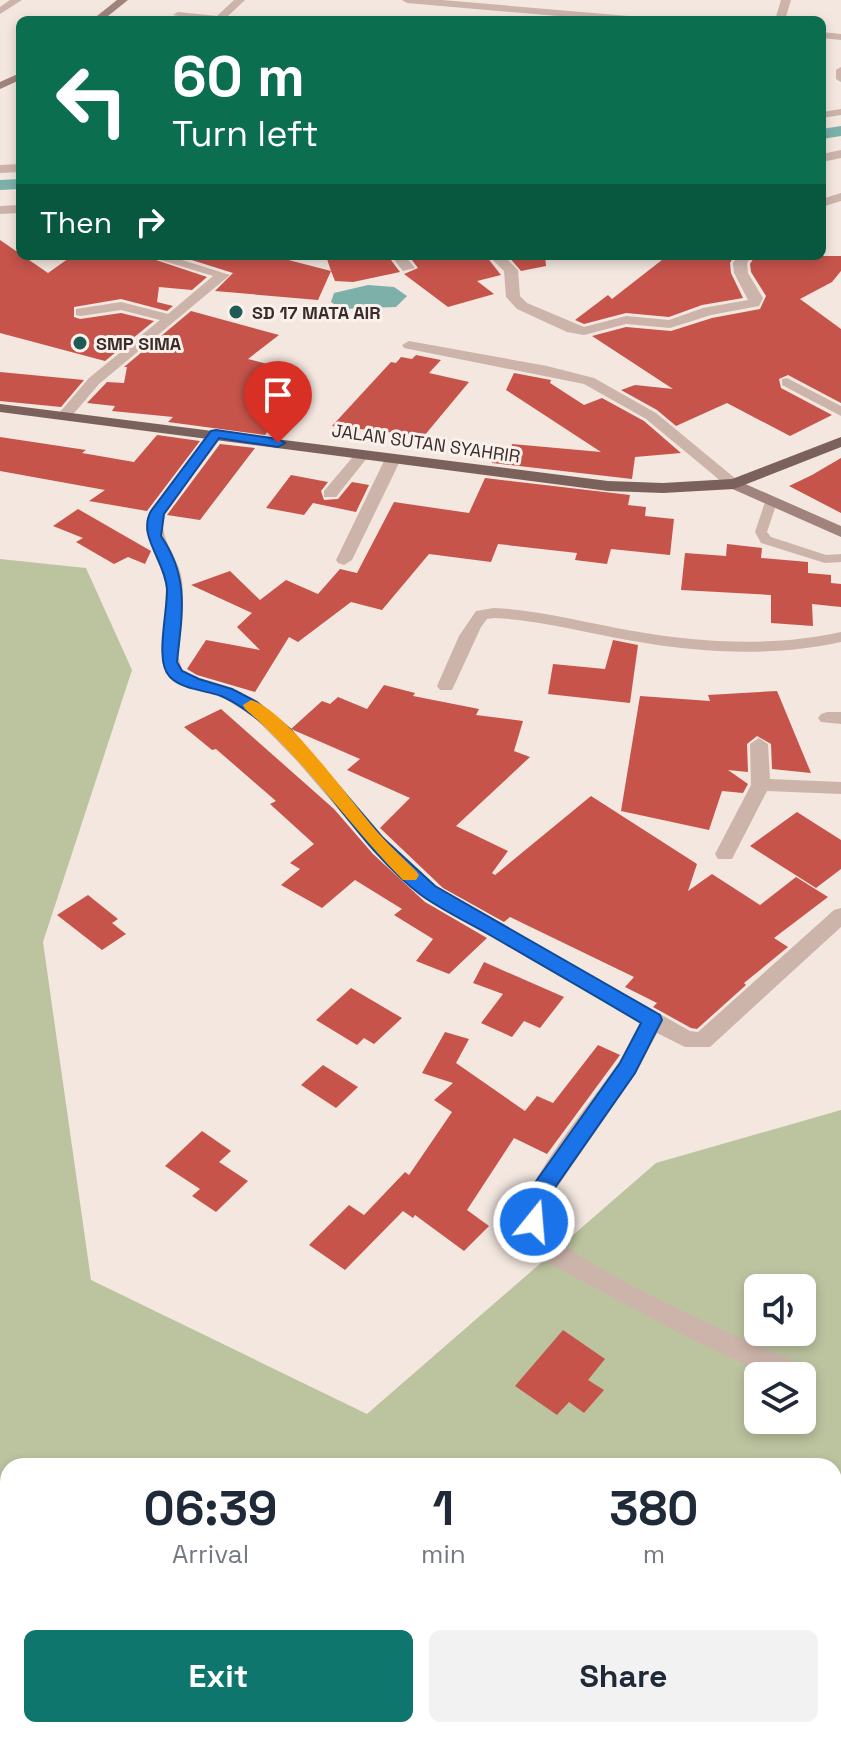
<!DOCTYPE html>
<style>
:root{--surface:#fff;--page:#f2f2f3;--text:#1f2937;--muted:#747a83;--accent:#0f766e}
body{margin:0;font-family:"Space Grotesk",sans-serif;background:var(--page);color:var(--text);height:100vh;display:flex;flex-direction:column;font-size:30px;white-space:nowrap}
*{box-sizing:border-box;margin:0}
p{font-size:26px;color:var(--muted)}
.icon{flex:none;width:44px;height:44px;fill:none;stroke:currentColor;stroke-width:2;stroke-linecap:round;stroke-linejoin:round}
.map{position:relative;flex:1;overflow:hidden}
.details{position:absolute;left:0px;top:1458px;width:842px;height:280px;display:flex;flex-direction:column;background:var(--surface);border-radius:24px 24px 0 0;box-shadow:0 4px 12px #0003}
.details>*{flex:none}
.banner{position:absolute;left:16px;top:16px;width:810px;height:244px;border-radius:12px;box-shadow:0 4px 12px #0003;background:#0b6e4f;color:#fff;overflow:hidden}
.controls{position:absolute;left:744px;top:1274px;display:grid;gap:16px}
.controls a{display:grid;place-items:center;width:72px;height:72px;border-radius:12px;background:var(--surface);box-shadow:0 4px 12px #0003;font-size:40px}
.pin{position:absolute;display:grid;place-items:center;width:68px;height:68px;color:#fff;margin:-82px -34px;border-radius:50% 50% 50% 0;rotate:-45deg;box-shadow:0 0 8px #0007}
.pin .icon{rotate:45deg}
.me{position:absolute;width:88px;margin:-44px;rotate:17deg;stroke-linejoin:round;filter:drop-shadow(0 0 6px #0008)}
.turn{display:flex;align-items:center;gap:28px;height:168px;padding:0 24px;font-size:36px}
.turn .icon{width:104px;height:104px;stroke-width:2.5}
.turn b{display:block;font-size:56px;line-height:68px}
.then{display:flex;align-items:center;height:76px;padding:0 24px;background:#0003;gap:16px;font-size:30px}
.eta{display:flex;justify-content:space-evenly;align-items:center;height:136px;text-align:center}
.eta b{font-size:48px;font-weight:700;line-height:56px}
.primary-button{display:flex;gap:16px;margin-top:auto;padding:16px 24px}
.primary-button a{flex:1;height:92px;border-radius:12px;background:var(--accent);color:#fff;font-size:32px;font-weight:700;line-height:92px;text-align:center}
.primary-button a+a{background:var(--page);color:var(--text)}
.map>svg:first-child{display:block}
.green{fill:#bcc39f;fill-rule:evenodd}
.water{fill:#7eb0aa}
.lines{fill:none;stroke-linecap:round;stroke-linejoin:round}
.canal{fill:#7eb0aa;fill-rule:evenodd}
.building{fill:#c6544b}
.lane{fill:#ccb4ab;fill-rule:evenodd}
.street{fill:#ccb4ab;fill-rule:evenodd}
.secondary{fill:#9f837c;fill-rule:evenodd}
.primary{fill:#7b615b;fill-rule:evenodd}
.route{fill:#1a73e8;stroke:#114b97;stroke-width:2}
.slow{fill:#f59e0b}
.poi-dot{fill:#1f5b55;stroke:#faf1ec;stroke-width:3}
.labels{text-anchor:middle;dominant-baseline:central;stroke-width:6;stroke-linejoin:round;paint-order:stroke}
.far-poi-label{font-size:18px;font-weight:bold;fill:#392c2a;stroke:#faf1ec;text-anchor:start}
.far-street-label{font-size:18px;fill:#392c2a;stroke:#faf1ec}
</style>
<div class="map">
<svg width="841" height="1738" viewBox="0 0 841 1738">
<rect width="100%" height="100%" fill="#f3e7df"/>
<path class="green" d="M0,559l86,9 46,102 -89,272 48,338 276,134 289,-251 185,-53v628h-841zM758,1288h44v44h-44zM758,1376h44v44h-44zM8,1466h826v264h-826z"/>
<path class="water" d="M368,285l26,2 13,9 -11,11 -54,2 -11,-7 3,-9z"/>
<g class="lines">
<path class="canal" d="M841,126v10l-19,3v-10z
M20,179v10l-20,1v-10z"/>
</g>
<path class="building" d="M0,240l48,33 24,-17h72l63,21 -15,13 -33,-3 -2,15 16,4 -6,5 -46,-12 -47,8v10l6,2 41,-6 33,8 -49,40 -105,-28z
M179,256h66l17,4 11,-4 58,15 -5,-15h62l12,16 -47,10 -18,-1 -4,-10 -13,29 -103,-9 18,-18z
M409,256h77l15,19 -24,6 17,13 -46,13 -44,-33 14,-6z
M508,256h37l1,10 -25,5z
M667,256h67l-4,7 1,10 12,25 -41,7 -33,12 -43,-4 -42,11 -9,-4 33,-25 4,4z
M755,256h86v15l-9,11 -32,17 41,30v74l-53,-28 -9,4 2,9 51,27 -42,21 -63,-33 -51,23 -19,-16 -36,-20 14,-5 38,4 -81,-53 34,-9 45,4 41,-13 48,-9 6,-13 -15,-24 -1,-8z
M191,311l88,24 -31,24 23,6 -19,39 34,3 -21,28 -97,-13 5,-5 -61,-6 3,-5 -28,-3 20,-21 17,1 3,-16h-3z
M416,355l25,5 -12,13 40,9 -45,54 -92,-10 59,-64 5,1 5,-6 11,2z
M0,372l84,8 -23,27 -61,-6z
M514,373l37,7 -1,3 34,22 18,-7 42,23 37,32 -46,4 -3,22 -140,-16 9,-17 10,2 1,-4 89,8 -95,-62z
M157,435l43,6 -53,70 -58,-10 16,-11 -105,-19v-34l86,13 -4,3 52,9z
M220,444l35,4 -55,72 -33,-5z
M841,458v55l-52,-27 23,-11z
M291,475l37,7 -7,9 3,9 14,-1 14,-17 17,3 -13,27 -43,-9 -9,12 -38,-7z
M485,478l145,17 -2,10 18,2 -1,9 29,3 -4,36 -59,-6 -4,15 -32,-4 2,-7 -79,-9 -7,18 -62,-8 -47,56 -31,-8 -53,40 -9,-5 -34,55 -58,-17 -10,-6 19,-29 54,10 -23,-23 15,-14 -61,-28 39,-14 30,29 26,-20 32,14 22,-25 17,4 37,-71 75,11z
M78,509l73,42 -6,13 -17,-7 -14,7 -38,-22 7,-4 -30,-12z
M727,544l35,4 -1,10 47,4v11l23,2v8l10,1v23l-29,-3 1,22 -42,-3v-28l-90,-5 4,-37 41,3z
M613,640l25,5 -8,58 -82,-9 5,-30 52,5z
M384,685l31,8 -2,3 66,13 -3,6 47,6 -9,30 16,6 -74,69 52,25 -16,22 3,2 96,-79 106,68 -9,27 24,-17 48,31 36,-28 32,20 -54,41 14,9 -44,36 2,2 -49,44 -6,-1 -38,-21 4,-4 -32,-16 9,-10 -124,-60 -6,5 -61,-34 -63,-60 30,-30 -63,-28 13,-11 -69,-30 31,-28 8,3 8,-7 29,12z
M777,691l34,82 -39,-4 -1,-25 -14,-8 -10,8 1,28 -20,-2 20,14 -5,9 -21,-2 -13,39 -88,-19 19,-115 70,5 -2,-6z
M221,709l113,100 39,45 52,48 62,36 -38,36 -33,-13 17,-22 -39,-24 8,-6 -47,-29 -33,28 -41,-23 19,-16 -10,-6 24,-19 -44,-40 6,-3 -60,-52 -4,1 -28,-23z
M797,812l44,28v29l-25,19 -66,-42z
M88,895l30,24 -6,4 14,11 -24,16 -45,-35z
M484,962l80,35 -24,31 -16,-7 -12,16 -31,-14 22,-29 -30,-11z
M351,988l51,30 -28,26 -10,-6 -7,7 -41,-25z
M445,1032l24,7 -13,24 69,48 12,-15 16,7 45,-58 22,10 -73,99 -33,-16 -47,72 22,16 -25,25 -49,-36 -2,3 -10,-7 -58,59 -36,-25 40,-40 15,10 41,-43 4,3 43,-63 -18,-12 19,-17 -31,-10z
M323,1065l35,22 -22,21 -35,-23z
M202,1131l29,20 -12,11 29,19 -32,31 -24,-16 8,-7 -35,-23z
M563,1330l42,29 -17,21 16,10 -20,23 -15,-11 -12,13 -42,-29z"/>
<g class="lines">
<path class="lane" d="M771,498l6,4 -10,30 4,5 55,18 15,-1v8l-16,1 -64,-20 -6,-11 10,-30z"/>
<path class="street" d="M10,0h12l-22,14v-7z
M234,0h11l-18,17 6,3h-36l-24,-5 5,-3 39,4z
M402,0h40l198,17 5,3h-41l-197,-17z
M781,0h10l-6,20h-10z
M822,32l19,2v6l-19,-2z
M841,67v15l-5,-3v-9z
M841,109v6l-19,3v-6z
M841,150v8l-19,4v-8z
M20,164v8l-20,1v-8z
M841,193v8l-19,6v-8z
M20,205v8l-20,1v-8z
M147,256h22l61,19 -131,109 -29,34h-10v-6l29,-34 71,-58 -39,-10 -40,6 -5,-1v-6l45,-7 47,12 45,-38z
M391,256h14l10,12 -12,3z
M489,256h15l14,14 2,26 7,7 57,24 42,-11 43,4 34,-12 45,-8 -14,-27 -1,-10 5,-7h14l-5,7 1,10 15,25 -4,8 -48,9 -41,13 -44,-4 -42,11 -17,-3 -50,-23 -11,-12 -2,-26z
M409,341l138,25 47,12 62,35 86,71 -2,3h-12l-82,-68 -62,-35 -180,-36 -2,-3z
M787,378l54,28v10l-59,-31v-6z
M216,429l8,5 -60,80c-6,26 15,42 18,66 4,29 -11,62 0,89l14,9 43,13 27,18 44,42 79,92 52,47 249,141 8,1 136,-122 7,-2v19l-131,120h-25l-28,-14 -22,41 -86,125c-3,9 -6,21 -1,30 16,32 214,120 256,136l4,8 -4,8 -2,-5h-29l-11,-4 -69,-32 -137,-73c-16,-12 -34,-27 -35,-49 0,-32 75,-122 95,-152 10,-13 17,-29 25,-43l-214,-123 -52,-48 -79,-92 -42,-43 -32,-20 -50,-18 -10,-16 4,-77 -4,-19 -16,-37 4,-19 61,-80z
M362,450l5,2v6l-31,39h-12v-6l33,-39z
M393,454l8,5 -49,101 -8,5 -6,-2 -2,-3 49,-101z
M494,608c47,2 93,15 139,23 67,12 141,16 208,1v10c-67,15 -141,11 -208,-1 -46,-8 -92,-21 -139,-23l-7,1 -6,8 -29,63h-12l-3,-4 22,-50 17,-25z
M827,712h14v12l-20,-2 -3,-4 3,-4z
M759,738l9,6 2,35 71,3v12l-74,-3 -35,68h-14l-3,-5 36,-69 -1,-41z"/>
<path class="secondary" d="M117,0h11l-25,20h-11z
M20,73v7l-20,9v-7z
M734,479l107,47v11l-113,-50v-6z"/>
<path class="primary" d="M0,404l608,77 55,2 69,-4 109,-42v10l-107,42 -71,4 -55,-2 -608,-79z"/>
</g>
<path class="route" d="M216,430l62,9 7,4 -7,4 -59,-9 -55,76 -3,22c29,42 21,78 16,126l5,9 17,8 33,10 25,13 33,27 92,108 53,49 225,129 2,5 -27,53 -88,126c-5,10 0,19 -5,29l-8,3 -8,-3 -5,-21 11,-20 88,-124 21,-40c-50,-30 -101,-59 -151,-88 -23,-13 -48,-25 -69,-40 -61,-46 -97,-119 -155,-169 -14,-11 -28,-23 -45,-30 -16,-6 -38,-6 -51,-19 -16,-15 -2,-66 -3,-88 -2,-29 -30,-53 -16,-78l60,-80z"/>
<path class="slow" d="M251,700c36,10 102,105 129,135 12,13 24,24 36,36l3,4 -3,5h-13c-55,-56 -98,-120 -158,-171l-2,-4z"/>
<g class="poi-dot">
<circle cx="236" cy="312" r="8"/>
<circle cx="80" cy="343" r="8"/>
</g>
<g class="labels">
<g class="far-poi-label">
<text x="252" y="312">SD 17 MATA AIR</text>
<text x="96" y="343">SMP SIMA</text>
</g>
<g class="far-street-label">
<text transform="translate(426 443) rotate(8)">JALAN SUTAN SYAHRIR</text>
</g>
</g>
</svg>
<div class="controls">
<a><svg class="icon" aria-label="sound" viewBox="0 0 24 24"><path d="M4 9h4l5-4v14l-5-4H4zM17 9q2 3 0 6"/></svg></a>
<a><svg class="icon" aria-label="layers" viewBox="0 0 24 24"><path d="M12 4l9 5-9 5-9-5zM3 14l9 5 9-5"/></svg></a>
</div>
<div class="pin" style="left:278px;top:443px;background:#d93025"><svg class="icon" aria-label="arrive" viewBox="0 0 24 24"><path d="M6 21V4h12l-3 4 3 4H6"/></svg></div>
<svg class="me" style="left:534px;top:1222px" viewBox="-20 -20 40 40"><circle r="17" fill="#1a73e8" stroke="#fff" stroke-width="3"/><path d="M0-11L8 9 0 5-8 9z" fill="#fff"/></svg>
<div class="banner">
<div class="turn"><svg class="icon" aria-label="left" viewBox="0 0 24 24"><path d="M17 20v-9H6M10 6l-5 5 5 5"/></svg><div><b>60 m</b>Turn left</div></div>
<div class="then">Then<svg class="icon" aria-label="right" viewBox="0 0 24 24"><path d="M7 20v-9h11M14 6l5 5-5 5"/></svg></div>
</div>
<section class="details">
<div class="eta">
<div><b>06:39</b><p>Arrival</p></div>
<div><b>1</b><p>min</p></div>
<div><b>380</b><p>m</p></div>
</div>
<div class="primary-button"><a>Exit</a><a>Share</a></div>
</section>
</div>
